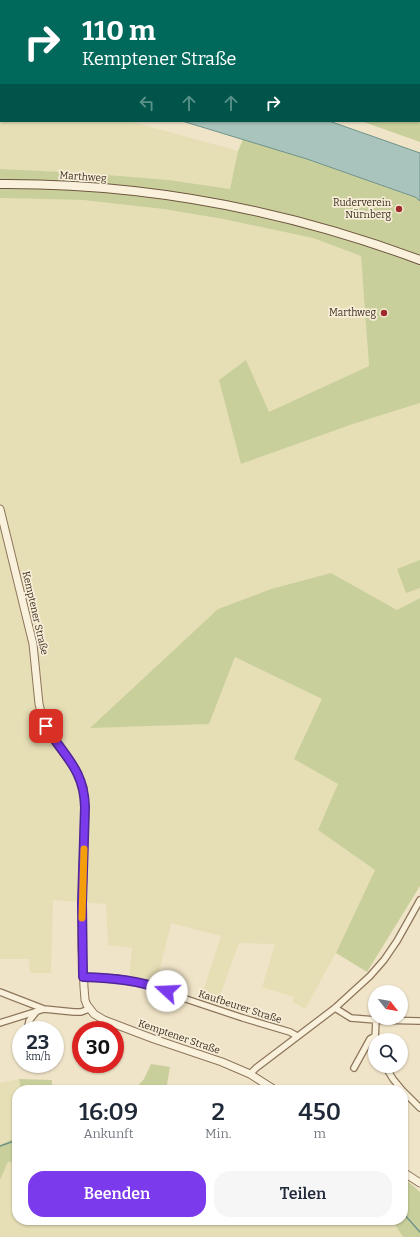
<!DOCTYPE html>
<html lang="de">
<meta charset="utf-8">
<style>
:root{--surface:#fff;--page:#f6f6f7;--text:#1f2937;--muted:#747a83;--accent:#7c3aed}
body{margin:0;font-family:Bitter,serif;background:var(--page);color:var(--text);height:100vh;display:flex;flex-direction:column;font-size:15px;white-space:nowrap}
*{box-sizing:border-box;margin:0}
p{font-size:13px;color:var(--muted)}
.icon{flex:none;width:22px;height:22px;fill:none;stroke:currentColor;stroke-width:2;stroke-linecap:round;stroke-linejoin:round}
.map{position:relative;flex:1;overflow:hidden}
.panel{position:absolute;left:12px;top:1085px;width:396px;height:140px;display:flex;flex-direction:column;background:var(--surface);border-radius:16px;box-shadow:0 1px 3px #0004}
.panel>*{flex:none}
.hud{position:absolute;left:0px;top:0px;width:420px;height:122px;box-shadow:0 1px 3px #0004;background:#00695c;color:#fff;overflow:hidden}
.needle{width:26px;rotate:121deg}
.fabs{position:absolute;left:368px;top:985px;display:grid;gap:8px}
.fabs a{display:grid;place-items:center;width:40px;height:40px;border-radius:50%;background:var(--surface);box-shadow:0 1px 3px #0004;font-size:20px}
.speed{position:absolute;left:12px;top:1021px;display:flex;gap:8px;font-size:20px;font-weight:700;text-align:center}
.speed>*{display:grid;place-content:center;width:52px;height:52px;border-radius:50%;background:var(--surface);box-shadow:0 1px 3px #0004;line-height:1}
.speed small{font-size:10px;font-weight:400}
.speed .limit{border:6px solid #d22;background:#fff;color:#111}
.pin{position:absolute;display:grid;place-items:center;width:34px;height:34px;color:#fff;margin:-17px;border-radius:8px;box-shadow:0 2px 6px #0006}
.me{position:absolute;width:44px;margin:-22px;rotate:290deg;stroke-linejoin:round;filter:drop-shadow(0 0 3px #0008)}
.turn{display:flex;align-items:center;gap:14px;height:84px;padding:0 16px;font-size:18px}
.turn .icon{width:52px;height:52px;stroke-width:2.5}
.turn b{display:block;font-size:28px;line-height:34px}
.lanes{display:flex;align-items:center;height:38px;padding:0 16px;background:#0003;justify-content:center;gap:20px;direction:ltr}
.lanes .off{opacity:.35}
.eta{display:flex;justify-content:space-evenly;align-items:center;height:68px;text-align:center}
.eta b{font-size:24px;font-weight:600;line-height:28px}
.action{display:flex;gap:8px;margin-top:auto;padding:8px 16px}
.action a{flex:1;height:46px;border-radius:16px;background:var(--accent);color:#fff;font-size:16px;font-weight:600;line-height:46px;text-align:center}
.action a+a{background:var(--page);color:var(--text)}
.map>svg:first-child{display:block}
.farmland{fill:#e6deb5}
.green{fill:#c9cf9b}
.water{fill:#a9c4bc;stroke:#6f938a}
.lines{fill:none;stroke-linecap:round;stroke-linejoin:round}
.stream{stroke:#6f938a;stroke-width:1.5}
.minor-casing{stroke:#8d765c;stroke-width:8}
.tertiary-casing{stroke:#8d765c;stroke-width:9}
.secondary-casing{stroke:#6f573f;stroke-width:10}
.minor{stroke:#faf1dc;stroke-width:5.5}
.tertiary{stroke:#faf1dc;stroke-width:7}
.secondary{stroke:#faf1dc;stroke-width:8}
.route-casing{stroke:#51269a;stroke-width:10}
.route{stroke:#7c3aed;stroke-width:7}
.slow{stroke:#f59e0b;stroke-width:7}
.poi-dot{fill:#9e2a2b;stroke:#f7eed8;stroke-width:1.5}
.labels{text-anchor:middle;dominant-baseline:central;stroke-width:3.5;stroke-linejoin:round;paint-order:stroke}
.street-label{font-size:10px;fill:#3d2e20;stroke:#f7eed8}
.poi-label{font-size:10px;fill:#3d2e20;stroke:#f7eed8;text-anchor:end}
</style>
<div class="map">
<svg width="420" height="1237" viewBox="0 0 420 1237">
<rect width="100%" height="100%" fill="#f0e4c8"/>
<path class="farmland" d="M0,87l1,1v33h128l109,30 -8,38 -61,-9 -85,-7 -84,-4z
M0,198l83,2 80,9 60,10 90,19 48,18 8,110 -101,47 -22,-53 -5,104 112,-40 67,-21v195l-23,12 -66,-37 -60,16 -53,20 -127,118 118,-3 26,-67 87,42 17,85 -21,46 57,40 -39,83 -31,56 -12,-7 1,-5 -32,-10 13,-43 -36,-1 -23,63 -16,-5 21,-65 -50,-13 -15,62 -27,-6 3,-31 -24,-3 -2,-41 -53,-4 -2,73h-21l-1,-14h-29z
M19,1079l2,11h-4v47l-17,8v-62z
M17,1161v59h375l11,17h-403v-57l8,-18z"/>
<path class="green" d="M42,0h175v1h-175z
M419,105h1v37l-59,-21h58z
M243,139l64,20 108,38 5,4v202l-67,21 -112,40 -22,-84 27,-20 23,52 100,-46 -8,-110 -48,-18 -90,-19 -60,-10 -80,-9 -83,-2v-29l84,4 85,7 61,9 8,-38z
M420,560v28l-14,5 -9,-24z
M331,573l66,37 23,-12v288l-53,86 -31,-19 39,-83 -57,-40 20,-46 -44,-25 28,-60 -87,-42 -26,67 -119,4 128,-119 53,-20z
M151,1064l19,3 -4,23h-32l10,-11z
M19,1079l33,1v10h-31z
M17,1137v24l-9,1 -8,18v-35z
M403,1177l17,15v45h-17l-11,-17h-3h14z"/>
<path class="water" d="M182,121h147l91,32v48l-5,-4 -108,-38z"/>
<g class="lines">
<path class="stream" d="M0,1146l17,-6
M403,1213l17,19"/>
<g class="minor-casing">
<path id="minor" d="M243,1v-1
M322,1v-1
M403,1l2,-1
M419,68h1
M83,977l33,1 36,7 31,13 60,20 47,14 7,4
M0,992l44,17
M335,1008l16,10 25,2 44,1
M0,1023l44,-14 30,3h7l8,-3
M27,1030l2,-9 7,-9
M375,1040l1,-20
M385,1066l8,13 9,11
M354,1068l16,-29 5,-3
M250,1074l6,-6 79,-60 35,-32 14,-16 13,-19 23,-41
M403,1091l17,17"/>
</g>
<g class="tertiary-casing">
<path id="tertiary" d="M0,509l33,135 6,60 3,12 7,17 25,34 9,20 2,20 -3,96v43l2,41 1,13 2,5 7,9 10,6 50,19 68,23 28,12 25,16
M403,1172l17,11"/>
</g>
<g class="secondary-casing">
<path id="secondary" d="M0,184c144,-1 286,26 420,76"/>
</g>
<use href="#minor" class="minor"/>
<use href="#tertiary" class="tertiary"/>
<use href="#secondary" class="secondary"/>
</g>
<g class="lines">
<g class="route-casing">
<path id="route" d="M46,726c17,30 38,42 39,81l-3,96 1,74c29,1 56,3 84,14"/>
</g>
<use href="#route" class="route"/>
<path class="slow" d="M82,918l2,-69"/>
</g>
<g class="poi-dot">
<circle cx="399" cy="209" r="4"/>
<circle cx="384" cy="313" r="4"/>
</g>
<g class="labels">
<g class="street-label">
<text transform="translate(83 177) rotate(4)">Marthweg</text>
<text transform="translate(35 613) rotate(77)">Kemptener Straße</text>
<text transform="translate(240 1007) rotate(18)">Kaufbeurer Straße</text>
<text transform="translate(179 1037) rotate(19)">Kemptener Straße</text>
</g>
<g class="poi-label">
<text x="391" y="203">Ruderverein<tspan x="391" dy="12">Nürnberg</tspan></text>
<text x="376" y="313">Marthweg</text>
</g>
</g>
</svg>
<div class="fabs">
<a><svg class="needle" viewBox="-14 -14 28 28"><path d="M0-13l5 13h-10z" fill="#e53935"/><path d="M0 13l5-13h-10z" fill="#747a83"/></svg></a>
<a><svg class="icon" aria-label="search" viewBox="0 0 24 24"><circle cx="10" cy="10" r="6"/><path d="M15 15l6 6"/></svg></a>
</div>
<div class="speed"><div>23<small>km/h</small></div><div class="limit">30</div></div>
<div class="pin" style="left:46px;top:726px;background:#d93025"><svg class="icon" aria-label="arrive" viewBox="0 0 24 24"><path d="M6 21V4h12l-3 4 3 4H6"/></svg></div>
<svg class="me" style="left:167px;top:991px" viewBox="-20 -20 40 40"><circle r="19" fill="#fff"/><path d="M0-13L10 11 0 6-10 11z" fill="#7c3aed"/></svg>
<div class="hud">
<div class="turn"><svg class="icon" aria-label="right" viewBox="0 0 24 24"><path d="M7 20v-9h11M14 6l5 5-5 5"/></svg><div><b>110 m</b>Kemptener Straße</div></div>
<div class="lanes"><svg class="icon off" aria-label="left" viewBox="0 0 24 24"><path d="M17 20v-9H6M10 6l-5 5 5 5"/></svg><svg class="icon off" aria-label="ahead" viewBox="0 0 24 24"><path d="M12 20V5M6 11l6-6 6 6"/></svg><svg class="icon off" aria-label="ahead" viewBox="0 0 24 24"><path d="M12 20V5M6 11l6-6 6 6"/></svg><svg class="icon" aria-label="right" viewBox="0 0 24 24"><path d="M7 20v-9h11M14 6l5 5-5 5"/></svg></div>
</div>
<section class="panel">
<div class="eta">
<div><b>16:09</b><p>Ankunft</p></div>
<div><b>2</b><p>Min.</p></div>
<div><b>450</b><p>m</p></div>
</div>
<div class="action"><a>Beenden</a><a>Teilen</a></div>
</section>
</div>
